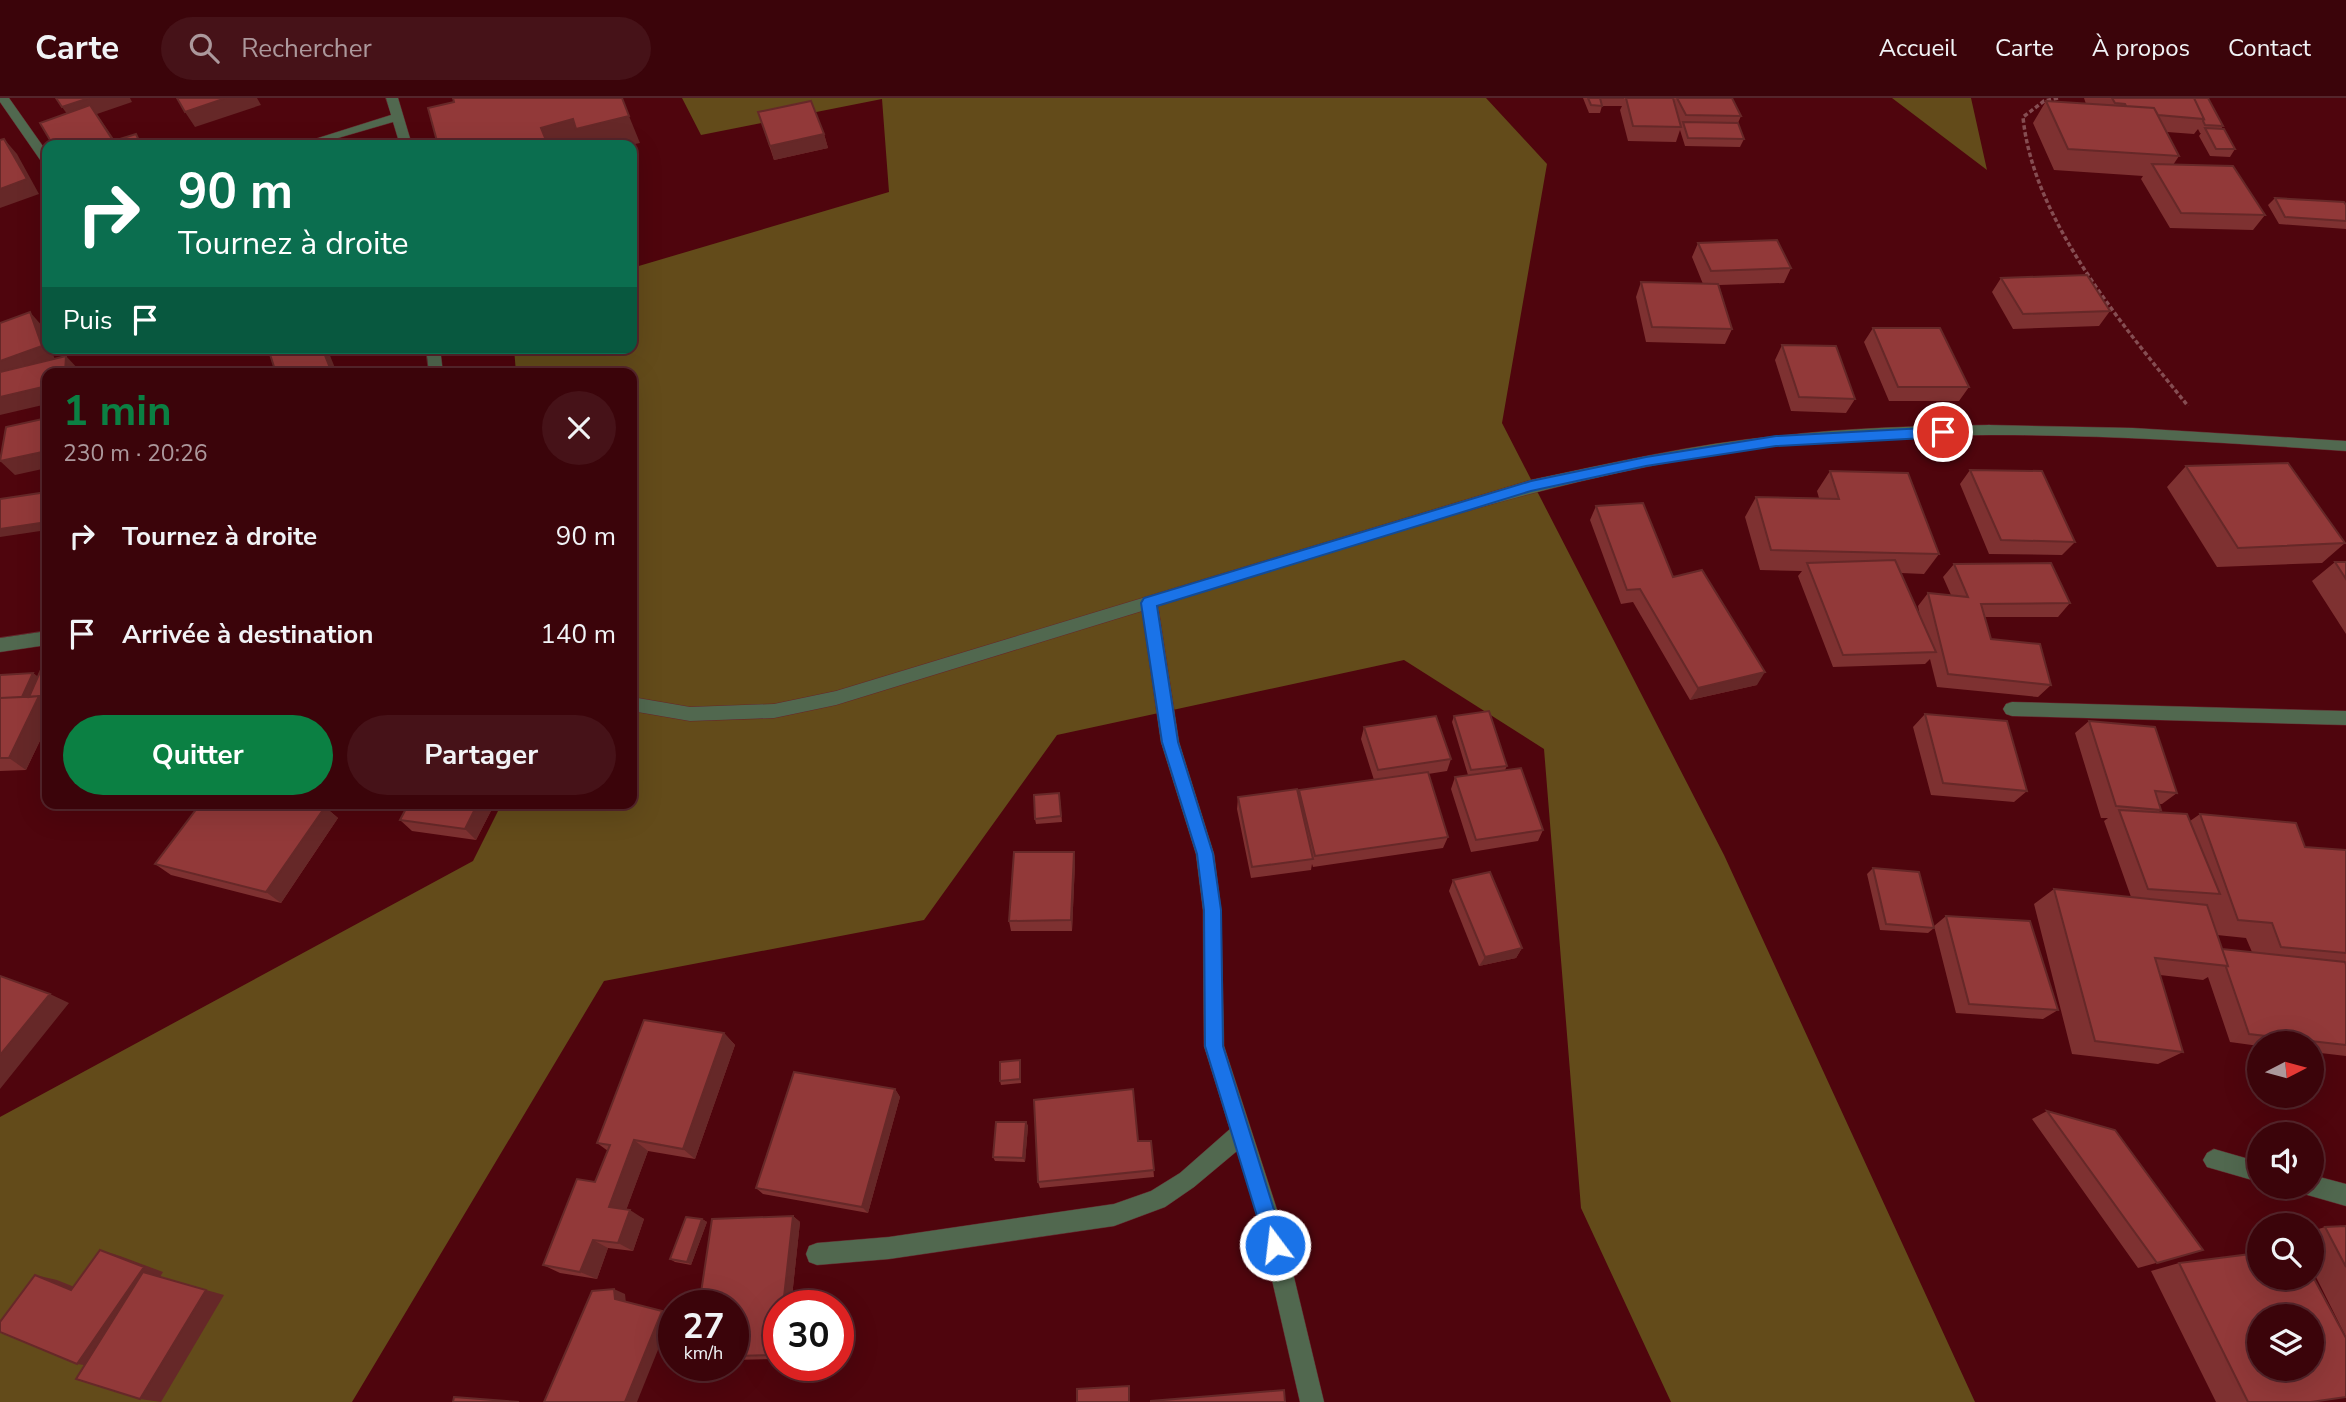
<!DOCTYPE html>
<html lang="fr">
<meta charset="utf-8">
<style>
:root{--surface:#3b040a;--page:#461218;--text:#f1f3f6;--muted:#ac989c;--line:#54252b;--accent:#0b8043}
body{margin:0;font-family:"Nunito Sans",sans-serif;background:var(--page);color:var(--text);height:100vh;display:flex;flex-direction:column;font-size:26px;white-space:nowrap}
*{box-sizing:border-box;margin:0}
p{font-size:23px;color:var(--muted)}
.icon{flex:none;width:38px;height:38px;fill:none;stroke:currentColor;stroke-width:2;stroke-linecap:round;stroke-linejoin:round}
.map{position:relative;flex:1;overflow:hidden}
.side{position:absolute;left:42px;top:270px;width:595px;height:441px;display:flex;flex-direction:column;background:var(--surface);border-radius:14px;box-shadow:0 7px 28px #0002,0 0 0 2px var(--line)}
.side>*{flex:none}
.guide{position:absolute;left:42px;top:42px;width:595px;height:214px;border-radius:14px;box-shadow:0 7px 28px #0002,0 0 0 2px var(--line);background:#0b6e4f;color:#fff;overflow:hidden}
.needle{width:46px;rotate:84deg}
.buttons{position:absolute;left:2247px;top:933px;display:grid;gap:14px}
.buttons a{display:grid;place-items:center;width:77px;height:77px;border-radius:50%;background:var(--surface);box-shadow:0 7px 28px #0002,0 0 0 2px var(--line);font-size:35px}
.speed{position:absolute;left:658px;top:1192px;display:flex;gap:14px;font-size:35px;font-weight:700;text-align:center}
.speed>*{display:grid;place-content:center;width:91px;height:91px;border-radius:50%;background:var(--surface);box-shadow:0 7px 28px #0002,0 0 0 2px var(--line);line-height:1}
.speed small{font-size:18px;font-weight:400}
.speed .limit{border:10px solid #d22;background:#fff;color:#111}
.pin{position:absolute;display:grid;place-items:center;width:60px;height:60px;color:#fff;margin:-30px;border:4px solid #fff;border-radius:50%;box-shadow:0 2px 7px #0007}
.me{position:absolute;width:77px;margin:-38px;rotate:345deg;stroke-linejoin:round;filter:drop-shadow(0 0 5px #0008)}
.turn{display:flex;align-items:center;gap:24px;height:147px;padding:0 21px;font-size:32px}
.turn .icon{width:91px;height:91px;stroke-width:2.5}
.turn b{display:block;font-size:49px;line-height:60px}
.then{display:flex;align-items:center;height:66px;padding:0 21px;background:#0003;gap:14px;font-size:26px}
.round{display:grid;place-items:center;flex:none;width:74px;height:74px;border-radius:37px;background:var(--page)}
.headline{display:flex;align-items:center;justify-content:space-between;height:119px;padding:0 21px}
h1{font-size:42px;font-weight:700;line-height:52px;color:var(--accent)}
.button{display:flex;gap:14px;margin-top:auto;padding:14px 21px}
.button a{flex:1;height:80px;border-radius:42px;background:var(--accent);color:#fff;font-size:28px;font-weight:700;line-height:80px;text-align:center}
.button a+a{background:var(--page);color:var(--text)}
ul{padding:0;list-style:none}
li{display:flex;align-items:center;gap:21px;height:98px;padding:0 21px}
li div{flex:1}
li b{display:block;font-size:26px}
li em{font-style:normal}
header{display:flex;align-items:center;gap:42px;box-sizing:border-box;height:98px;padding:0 35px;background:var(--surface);border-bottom:2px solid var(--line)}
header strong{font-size:33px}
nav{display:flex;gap:38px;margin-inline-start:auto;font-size:24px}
.search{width:490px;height:63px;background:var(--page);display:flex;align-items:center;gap:18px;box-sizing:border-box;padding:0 24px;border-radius:38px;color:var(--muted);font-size:26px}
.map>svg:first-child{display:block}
.forest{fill:#634b1a}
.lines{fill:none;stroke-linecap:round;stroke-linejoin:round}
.minor-casing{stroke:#67252c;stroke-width:1}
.path{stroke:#854d52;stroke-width:3.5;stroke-dasharray:4.5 2.5;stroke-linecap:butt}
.minor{fill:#51684f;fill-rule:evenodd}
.wall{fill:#7e3131;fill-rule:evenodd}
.shaded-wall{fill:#662828}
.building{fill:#923939;stroke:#662828;stroke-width:2;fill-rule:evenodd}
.route{fill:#1a73e8;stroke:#114b97;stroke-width:2}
</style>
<header>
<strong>Carte</strong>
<div class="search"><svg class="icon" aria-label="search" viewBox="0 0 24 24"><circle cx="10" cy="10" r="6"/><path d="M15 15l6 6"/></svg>Rechercher</div>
<nav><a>Accueil</a><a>Carte</a><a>À propos</a><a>Contact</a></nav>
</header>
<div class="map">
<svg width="2346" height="1304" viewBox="0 0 2346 1304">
<rect width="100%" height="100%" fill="#4f050d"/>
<path class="forest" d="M682,0h804l61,66 -45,259 222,432 251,547h-304l-90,-194 -37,-459 -140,-89 -347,75 -133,185 -320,61 -252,421h-352v-285l473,-256 29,-58h130v-430h-116l-2,-25h118v-80l257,-76 -7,-93 -181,36z
M1892,0h79l16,72z"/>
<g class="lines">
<g class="minor-casing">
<path id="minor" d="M0,0h9l38,54v13l-4,-1 -43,-62z
M386,0h12l14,47h-12l-7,-23 -79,23h-18l95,-30z
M426,250h14l3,25h-14z
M1989,327l144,3 213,13v10c-189,-13 -382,-26 -571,-5 -212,25 -414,98 -617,160l21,136 35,112 7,56 3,136 56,173 44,183h-24l-42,-183 -21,-68 -43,36 -29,20 -51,19 -225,33 -72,6 -8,-3 -3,-8 3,-8 8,-3 72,-6 225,-33 37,-13 29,-18 50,-44 -26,-83 -1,-136 -7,-56 -35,-112 -19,-131 -306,94 -62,13 -84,3 -58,-10v-14l58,10 84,-3 62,-13 695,-211c81,-17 163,-36 246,-44 70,-8 141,-10 212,-11z
M47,533v14l-47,7v-14z
M2012,604l334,9v14l-334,-9 -6,-2 -3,-5 3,-5z
M2214,1051l45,13v20l-52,-15 -4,-7 4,-7z
M2312,1077l34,9v22l-42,-12 -2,-8h10z"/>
</g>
<path class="path" d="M2058,0l-14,3 -21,16c10,104 102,211 165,289"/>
<use href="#minor" class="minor"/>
</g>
<path class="wall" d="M1583,0h149l9,18 -3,7 6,16 -4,8 -55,-1 -5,-16 -4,12 -48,-1 -8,-31 2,-4h-20l-2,7h-11z
M2084,0h124l15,28 -2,3 14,20 -5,8 -20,-1 -11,-20 2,-3h-1l-2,-4 -4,5 -27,-2 12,24 -6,9 92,50 -12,15 -83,-2 -29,-49 2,-3 -89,-6 -21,-47 13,-22 40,3z
M758,14l66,22 4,14 -54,12z
M2275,100l71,7v24l-67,-5 -11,-19z
M1698,145l93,25 -7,15 -65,2 13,44 -7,15 -79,-2 -10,-45 5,-15 62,2 -11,-27z
M2001,180l109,33 -11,15 -86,3 -21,-37z
M1873,230l96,59 -10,14h-70l-25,-59z
M1782,247l73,54 -9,14 -55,-2 -16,-51z
M2186,368l159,77 -23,20 -105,4 -50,-80z
M1970,372l105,72 -13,13 -73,-1 -29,-70z
M1830,373l109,83 -15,20 -23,-1 19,43 -2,-10 10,-13 23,2 -8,-18 11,-13 116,39 -12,14h-73l6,22 60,46 -13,12 -101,-10 -7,-28 -5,5 -92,3 -35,-91 4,-5 -42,-1 -15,-53 11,-20 63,1 -2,-7z
M1596,408l77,71 84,108 -67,15 -57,-98 -12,2 -31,-84z
M2335,464h11v72l-34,-53z
M47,558v70l-21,44 -26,1v-96l33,-2 5,4z
M1925,616l102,77 -13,11 -83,-7 -18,-68z
M1454,618l53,50 -2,4 38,60 -5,11 -67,11 -20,-63 4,-12 13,-2 -16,-53z
M2089,623l88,72 -15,11h-3l2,6 -2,2 31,9 10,-7 105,33 41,3v206l-34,-4v-9h-53v3l-29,-4 -22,-65 -5,3 -43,-5 23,77 -25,12 -86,-10 -38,-150 20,-15 77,8 -27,-76 4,-3h-7l-26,-85zM2217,837l29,3 6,14 -30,-3z
M1364,629l87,32 -4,12 -19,3 20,63 -5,11 -130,19 -1,-3 -1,6 -60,8 -14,-69 1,-12 60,-3 1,-4 75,-10 -13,-41z
M1060,701l2,23 -26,2 -1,-5z
M409,705h86l-19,37 -64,-9 -12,-11z
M325,709l13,11 -57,85 -110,-28 -16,-11z
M1074,754l1,11 -3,68h-61l-2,-10z
M1873,770l61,60 -6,5 -48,-3 -13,-56z
M1453,782l69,68 -6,10 -37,8 -30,-75z
M1946,818l112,94 -15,9 -87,-6 -22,-87z
M724,935l11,12 -40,114 -47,-8 -22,59 18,9 -11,32 -25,-3 -11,31 -37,-6 -17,-8 52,-83 13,-31 -11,-8z
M1021,966v19l-20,2 -1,-4z
M895,991l5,8 -32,116 -105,-19 -7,-6z
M2047,1013l156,139 -65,18 -106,-149z
M1026,1024l2,4 -3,36 -30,-1 -2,-4z
M1138,1043h13l3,36 -114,11 -2,-6z
M793,1118l7,6 -9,84h-12v53l-46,1v-54z
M702,1121l5,3 -16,43 -16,-3 -5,-3z
M2346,1128v111l-34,-68v-38l13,-4z
M2179,1165l132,139h-95l-65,-131z"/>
<path class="shaded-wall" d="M89,0h41l2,4 -35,12 21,31h-14l-31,-23 -11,-15z
M226,0h31l4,7 -66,22 -10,-15z
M629,18l11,27 -10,2h-82l-7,-17 32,-9z
M824,36l4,14 -54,12 -4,-14z
M4,41l13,15 22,40 -39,14v-19z
M30,214l13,15 4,11v10h4l4,12 -55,21v-20z
M322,250h5l10,25h-5z
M66,258l14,15v2h-15z
M47,288v18l-47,11v-18z
M47,353v17l-32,7 -15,-14z
M47,424v8l-47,7v-8z
M1765,574l-8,13 -67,15 8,-12z
M33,575l9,7 -11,23 -11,-3z
M39,598l8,6v24l-21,44 -17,-12z
M478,705h17l-19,37 -11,-11z
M325,709l13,11 -57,85 -15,-11z
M1074,754l1,11 -3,68 -1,-11z
M1522,850l-6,10 -37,8 6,-9z
M50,896l19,9 -69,86v-34z
M724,935l11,12 -40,114 -12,-10z
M1020,962l1,4v19l-1,-4z
M895,991l5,8 -32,116 -6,-6z
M1026,1024l2,4 -3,36 -2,-4z
M634,1042l14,11 -24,65 -15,-9z
M630,1112l14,9 -11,32 -15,-8z
M793,1118l7,6 -9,84h-8z
M702,1121l5,3 -16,43 -4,-3z
M593,1142l15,8 -11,31 -17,-7z
M100,1152l20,6 43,16 -3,5 64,18 -63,107 -21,-3 -42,-32 -21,-3z
M35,1177l22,5 35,14 -21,-4z
M614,1191l11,5 1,9 -11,-4z
M662,1213l10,4 -35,87h-12z"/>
<path class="building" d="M56,0h33l-27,9z
M177,0h49l-41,14z
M453,0h169l7,18 -53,13 -3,-10 -32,9 7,17h-110l-10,-37 26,-6z
M1588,0h36h-24l2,8 -11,-1z
M1626,0h47l8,29 -48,-1z
M1677,0h55l9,18 -55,-1z
M2112,0h82l10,21 -46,-4 -4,-7 -28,-2 -1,-2 -10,-1z
M2194,0h14l15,28 -18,-1 -2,-4 1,-2z
M811,3l13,33 -54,12 -12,-34z
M2046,3l108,7 25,48 -111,-7z
M90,7l24,37 -10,3h-51l-13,-22z
M1683,24l55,1 6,16 -56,-1z
M2205,30l19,1 11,20h-19z
M136,36l5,11h-22l-2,-5z
M4,41l23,40 -27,10v-49z
M2152,66l81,2 32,49 -84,-2z
M2275,100l69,4 2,3v16l-61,-4z
M1777,142l14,28 -80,3 -13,-28z
M2087,177l23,36 -87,3 -22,-36z
M1641,184l77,2 14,45 -80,-2z
M30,214l12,34 -42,15v-38z
M1873,230h67l29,59h-71z
M1782,247l54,1 19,53 -56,-2z
M268,250h54l10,25h-56z
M66,258l-1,17h-18v13l-47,11v-25z
M47,320v33l-47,10 6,-34z
M2288,365l57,80 -107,5 -52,-82z
M1970,372l72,1 33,71 -74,-2z
M1830,373l78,2 31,81 -168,-4 -15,-53 83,2z
M47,394v30l-47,7v-30z
M1643,405l30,74 29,-7 63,102 -67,16 -58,-99 -13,1 -31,-84z
M1895,462l41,92 -93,3 -36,-92z
M2335,464h11v17z
M2051,465l19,40 -89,1 10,35 49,5 11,41 -103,-11 -20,-81 40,4 -14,-33z
M47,558v46l-8,-6 -10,1z
M33,575l-11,24 -22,1v-23z
M39,598l-30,62h-9v-60z
M1489,613l18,55 -36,4 -17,-54z
M1925,616l82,7 20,70 -84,-8z
M1436,618l15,43 -73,11 -14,-43z
M2089,623l66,6 22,66 -22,-2 6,19 -45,-4z
M1521,670l22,62 -67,10 -21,-63z
M1428,674l20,65 -133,19 -16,-66z
M1297,691l16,70 -61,8 -14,-70z
M1059,695l2,23 -26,3 -1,-24z
M201,705h109l15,4 -59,85 -111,-28z
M409,705h69l-13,26 -65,-9z
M2119,712l68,4 33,80 -72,-5z
M2200,716l96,9 9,24 41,3v103l-65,-6 -9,-24 -34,-3z
M1014,754h60l-3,68 -62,1z
M1873,770l46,4 15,56 -48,-4z
M1490,774l32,76 -37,9 -32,-77z
M2054,791l153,16 21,61 -73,-8 28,94 -88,-11z
M1946,818l84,5 28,89 -89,-6z
M2222,851l123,13 1,3v80l-97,-11 -23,-67 2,-1z
M0,878l50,18 -50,61z
M644,922l80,13 -41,116 -49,-9 -25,67 21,3 -12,33 -25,-3 -13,32 -37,-7 34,-86 18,3 15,-37 -13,-2z
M1020,962v19l-20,2v-19z
M794,974l101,17 -33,118 -106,-19z
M1133,991l5,52h13l3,29 -116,12 -4,-82z
M2047,1013l68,19 88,120 -46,13z
M996,1024h30l-3,36 -30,-1z
M793,1118l-10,90h-4v32l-2,17 -44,1v-50h-34l13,-87z
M686,1119l16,2 -15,43 -17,-3z
M2346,1128v41l-21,-40z
M100,1152l44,17 -67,97 -77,-32v-10l35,-47 36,15z
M2259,1155v25h53v-3l34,63v59l-35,5h-63l-69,-139zM2259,1218h53v52h-53z
M143,1174l63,18 -66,109 -64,-20z
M614,1191l1,10 47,12 -37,91h-81l48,-111z
M1129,1288v16h-52v-13z
M1284,1292l1,12h-134v-1z
M454,1299l65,5h-66z"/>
<path class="route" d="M1943,329l7,5 -7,5 -167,9 -130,20 -115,25 -374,115 21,136 35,112 8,56 2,136 62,199 -3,7 -7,3 -7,-3 -63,-206 -1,-136 -7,-56 -35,-112 -21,-139 3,-5 387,-117 115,-24 130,-21z"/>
</svg>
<div class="buttons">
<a><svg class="needle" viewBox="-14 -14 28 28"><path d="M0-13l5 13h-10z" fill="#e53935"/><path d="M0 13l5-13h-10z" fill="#ac989c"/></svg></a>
<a><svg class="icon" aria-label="sound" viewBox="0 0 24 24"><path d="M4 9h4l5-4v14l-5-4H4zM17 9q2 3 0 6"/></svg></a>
<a><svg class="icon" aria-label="search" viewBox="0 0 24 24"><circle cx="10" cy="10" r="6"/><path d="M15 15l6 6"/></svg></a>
<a><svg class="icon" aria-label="layers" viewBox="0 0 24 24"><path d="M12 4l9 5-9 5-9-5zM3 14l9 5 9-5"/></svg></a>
</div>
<div class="speed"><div>27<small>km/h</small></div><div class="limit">30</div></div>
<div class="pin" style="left:1943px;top:334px;background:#d93025"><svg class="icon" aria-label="arrive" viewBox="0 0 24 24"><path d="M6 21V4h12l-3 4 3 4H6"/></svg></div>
<svg class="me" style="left:1275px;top:1147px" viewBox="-20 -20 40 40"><circle r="17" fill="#1a73e8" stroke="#fff" stroke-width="3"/><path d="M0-11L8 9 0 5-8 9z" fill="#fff"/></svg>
<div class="guide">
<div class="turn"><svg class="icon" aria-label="right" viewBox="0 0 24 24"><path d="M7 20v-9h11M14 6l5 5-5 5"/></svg><div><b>90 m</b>Tournez à droite</div></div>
<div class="then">Puis<svg class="icon" aria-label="arrive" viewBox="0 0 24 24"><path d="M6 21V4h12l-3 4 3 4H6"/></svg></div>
</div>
<section class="side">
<div class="headline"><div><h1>1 min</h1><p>230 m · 20:26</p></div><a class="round"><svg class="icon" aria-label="close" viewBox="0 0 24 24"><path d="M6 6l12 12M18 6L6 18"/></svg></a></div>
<ul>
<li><svg class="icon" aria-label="right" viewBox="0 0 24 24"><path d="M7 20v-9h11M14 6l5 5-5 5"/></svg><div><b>Tournez à droite</b></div><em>90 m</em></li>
<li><svg class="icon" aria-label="arrive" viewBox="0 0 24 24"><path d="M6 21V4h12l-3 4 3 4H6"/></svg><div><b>Arrivée à destination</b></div><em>140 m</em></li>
</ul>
<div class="button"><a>Quitter</a><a>Partager</a></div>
</section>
</div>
